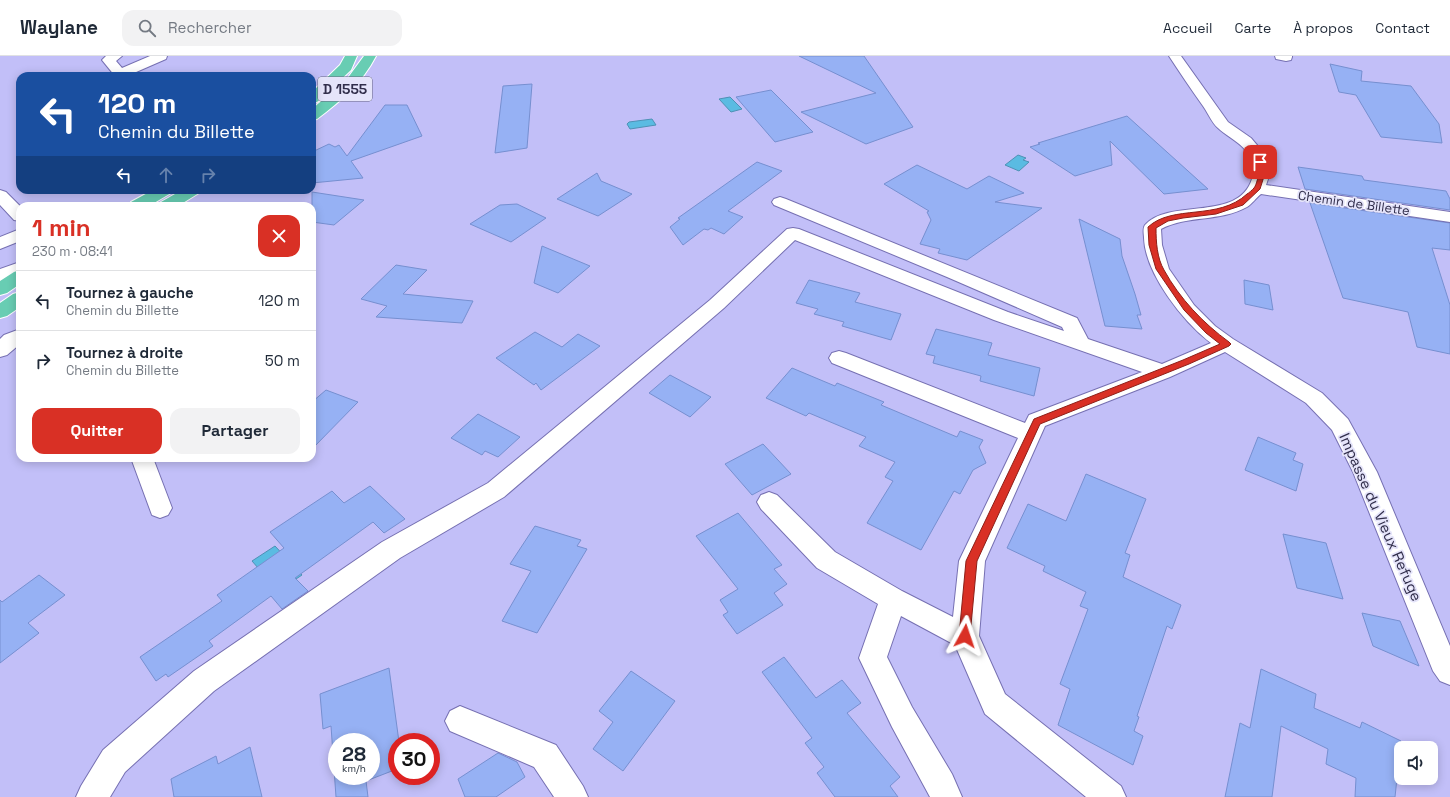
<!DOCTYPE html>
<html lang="fr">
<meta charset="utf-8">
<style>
:root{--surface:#fff;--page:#f2f2f3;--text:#1f2937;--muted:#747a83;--line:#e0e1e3;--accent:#d93025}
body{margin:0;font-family:"Space Grotesk",sans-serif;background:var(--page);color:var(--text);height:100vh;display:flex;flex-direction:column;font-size:15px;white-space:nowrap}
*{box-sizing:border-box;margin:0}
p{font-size:13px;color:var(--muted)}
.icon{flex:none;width:22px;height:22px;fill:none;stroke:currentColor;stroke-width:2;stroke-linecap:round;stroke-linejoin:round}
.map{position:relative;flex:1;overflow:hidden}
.sheet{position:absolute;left:16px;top:146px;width:300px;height:260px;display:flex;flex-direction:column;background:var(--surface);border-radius:12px;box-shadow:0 2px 10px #0003}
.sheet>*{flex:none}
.guide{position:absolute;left:16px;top:16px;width:300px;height:122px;border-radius:12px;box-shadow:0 2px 10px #0003;background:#1a4fa0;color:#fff;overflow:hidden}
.tools{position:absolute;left:1394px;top:685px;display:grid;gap:8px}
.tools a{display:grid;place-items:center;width:44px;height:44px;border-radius:8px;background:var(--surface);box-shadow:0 2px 10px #0003;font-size:20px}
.speed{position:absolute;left:328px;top:677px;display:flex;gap:8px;font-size:20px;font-weight:700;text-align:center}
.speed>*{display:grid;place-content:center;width:52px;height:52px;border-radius:50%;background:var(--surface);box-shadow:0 2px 10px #0003;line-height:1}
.speed small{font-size:10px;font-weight:400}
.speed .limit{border:6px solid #d22;background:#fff;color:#111}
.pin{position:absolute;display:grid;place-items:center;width:34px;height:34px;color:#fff;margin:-17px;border-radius:8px;box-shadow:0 2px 6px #0006}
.me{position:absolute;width:44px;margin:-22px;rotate:5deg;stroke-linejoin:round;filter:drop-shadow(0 0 3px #0008)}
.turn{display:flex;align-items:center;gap:14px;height:84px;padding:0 16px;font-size:18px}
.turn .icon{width:52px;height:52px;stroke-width:2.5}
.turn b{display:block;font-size:28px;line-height:34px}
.lanes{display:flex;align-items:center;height:38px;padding:0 16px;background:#0003;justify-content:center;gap:20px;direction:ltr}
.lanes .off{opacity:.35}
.round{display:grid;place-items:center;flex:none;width:42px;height:42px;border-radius:12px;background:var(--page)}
.headline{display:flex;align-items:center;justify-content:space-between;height:68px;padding:0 16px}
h1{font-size:24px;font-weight:700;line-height:30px;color:var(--accent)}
.cta{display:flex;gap:8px;margin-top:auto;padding:8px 16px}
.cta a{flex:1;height:46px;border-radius:12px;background:var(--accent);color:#fff;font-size:16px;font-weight:700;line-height:46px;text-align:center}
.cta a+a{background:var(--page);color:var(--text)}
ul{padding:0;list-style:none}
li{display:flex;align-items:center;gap:12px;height:60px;padding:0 16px;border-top:1px solid var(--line)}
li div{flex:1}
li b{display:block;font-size:15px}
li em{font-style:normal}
header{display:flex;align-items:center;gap:24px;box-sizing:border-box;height:56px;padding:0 20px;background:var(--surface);border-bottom:1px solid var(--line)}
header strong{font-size:19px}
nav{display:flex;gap:22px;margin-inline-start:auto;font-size:14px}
.search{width:280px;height:36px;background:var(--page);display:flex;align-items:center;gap:10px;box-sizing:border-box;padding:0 14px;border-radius:12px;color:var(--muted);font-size:15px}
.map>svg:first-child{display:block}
.water{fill:#5abbe2;stroke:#4e91b5}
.building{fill:#96b1f4;stroke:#768fd0;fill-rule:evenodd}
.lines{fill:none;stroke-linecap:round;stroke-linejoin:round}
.minor-casing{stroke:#7670b2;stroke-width:2}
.major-casing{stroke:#fff;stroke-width:2}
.minor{fill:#fff;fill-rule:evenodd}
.major{fill:#68cdb3;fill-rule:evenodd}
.route{fill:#d93025;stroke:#8d1f18}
.labels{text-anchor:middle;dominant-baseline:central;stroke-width:3.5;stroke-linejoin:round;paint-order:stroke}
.far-street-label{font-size:13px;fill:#312e4b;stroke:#e5e4fa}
.shield{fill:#e5e4fa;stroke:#676580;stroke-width:1}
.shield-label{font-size:14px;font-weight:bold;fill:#312e4b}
.street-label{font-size:15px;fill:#312e4b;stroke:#e5e4fa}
</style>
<header>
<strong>Waylane</strong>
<div class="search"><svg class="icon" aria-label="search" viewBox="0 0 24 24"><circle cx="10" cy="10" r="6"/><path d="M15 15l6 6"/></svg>Rechercher</div>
<nav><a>Accueil</a><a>Carte</a><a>À propos</a><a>Contact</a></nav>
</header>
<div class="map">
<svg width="1450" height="741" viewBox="0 0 1450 741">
<rect width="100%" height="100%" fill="#c2bff8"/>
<path class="water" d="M730,41l12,12 -11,3 -12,-13z
M652,63l4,6 -26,4 -3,-5 2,-2z
M1018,99l8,3 -3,2 6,2 -10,9 -14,-6z
M275,490l27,29 -24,16 -26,-30z"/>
<path class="building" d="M799,0h65l49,71 -47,17 -65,-32 75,-19z
M1330,8l32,7 -1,10 50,5 28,38 3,19 -61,-6 -25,-42 -17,-3z
M532,28l-5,64 -32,5 8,-67z
M771,34l42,42 -38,10 -39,-45z
M385,49h22l15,31 -71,25 12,17 -51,5v-31l17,-8 6,3 4,-2 8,11z
M1127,60l81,73 -44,5 -54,-53 2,24 -37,11 -45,-29 10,-3 -2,-1z
M757,106l25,9 -54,40 15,6 -19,17 -13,-6 -3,2 -4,-1 -21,16 -13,-18 10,-8 -2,-1z
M917,109l50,24 22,-13 35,17 -29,9 47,6 -75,52 -29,-7 2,-4 -20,-5 11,-24 -4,-8 2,-1 -45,-27z
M1298,111l64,9 2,4 82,11 4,8v11l-145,-21z
M597,117l4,8 31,13 -34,22 -41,-17z
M312,136l52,8 -30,25 -22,-3z
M1310,147l140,20v27l-18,-2 18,57v49l-33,-7 -9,-35 -65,-14z
M517,148l29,14 -35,24 -41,-18 30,-19z
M1079,163l41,20 2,17 13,38 6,21h-4l5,14 -37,-3z
M542,190l48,20 -32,27 -24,-10z
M396,209l31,5 -24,24 70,7 -11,22 -86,-6 11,-11 -26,-7z
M809,224l51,13 -5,9 46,12 -10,26 -49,-14 2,-4 -30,-8 4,-5 -22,-6z
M1244,224l25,5 4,25 -28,-6z
M936,273l56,14 -4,12 52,13 -6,28 -54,-15 1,-5 -48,-13 2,-7 -9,-2z
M535,276l27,15 16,-13 22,12 -59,44 -5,-7 -2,2 -38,-27z
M792,312l43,18 2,-3 47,19 -3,3 76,32 3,-6 23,9 -4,7 7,16 -13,7 -13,24 -6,-3 -33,59 -54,-27 26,-42 -8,-4 10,-15 -36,-16 7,-9 -57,-24 -3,3 -40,-18z
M670,319l41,22 -21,20 -41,-24z
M326,334l32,12 -46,47v-47z
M478,358l42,23 -22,20 -13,-6 -3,4 -31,-17z
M1258,381l38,16 -3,7 10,4 -7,27 -51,-21z
M763,388l28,30 -39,21 -27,-31z
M1086,418l60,25 -21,54 5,2 -7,22 58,28 -9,24 -5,-3 -30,90 2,1 -5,14 9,5 -10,29 -75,-40 12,-36 -10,-5 28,-75 -8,-3 6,-14 -43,-21 2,-5 -38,-18 21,-44 38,17z
M370,430l35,33 -21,14 -11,-11 -78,56 13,13 -26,18 -11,-13 -62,45 4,5 -45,31 -2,-3 -10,7 -16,-24 82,-56 -5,-6 67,-47 -14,-16 62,-41 12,12z
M738,457l44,52 -8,4 13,15 -13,9 9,12 -46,29 -14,-19 5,-3 -8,-12 18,-11 -42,-53z
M535,470l46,14 -4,6 10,3 -50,84 -35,-12 29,-50 -21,-7z
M1283,478l43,9 17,56 -46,-11z
M39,519l26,20 -37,28 11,10 -39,30v-63l2,2z
M1362,557l38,8 19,45 -46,-20z
M784,601l32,41 26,-18 19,23 -14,10 53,64 -10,9 8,11h-63l-18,-24 7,-6 -19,-24 7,-5 -50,-66z
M389,612l10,74h-2v27l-31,12 2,16h-32l-5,-71 -8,3 -3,-35zM337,686h34v34h-34z
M1261,613l55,25 -2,14 46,20 2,-6 39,19 -6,56h-40l1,-19 -30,-14 2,-15 -47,-23 -9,71h-47l15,-74 10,5z
M631,615l44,30 -52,70 -30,-22 20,-27 -14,-11z
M250,691l12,50h-88l-3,-18 45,-23 2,8z
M498,697l19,9 8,15 -29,20h-31l-7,-18z"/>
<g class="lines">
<g class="minor-casing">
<path id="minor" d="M106,0h16l-6,5 6,7 28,-12h17l-1,3 -39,17h-12l-13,-16z
M1169,0h12l47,66 23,16 11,13 9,19 -5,15 184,27v10l-189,-28c-5,4 -9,10 -14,13 -27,15 -59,8 -86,22l1,16 7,24 25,36 21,21 18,13 89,54 26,26 29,53 73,174v39l-10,-4 -7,-10 -80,-199 -21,-42 -26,-27 -81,-51 -55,25 -125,49 -60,135 -6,75 26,58 116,92 5,11h-40l-101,-83 -30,-69 -54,-29 -14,41 25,50 40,67 10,23h-32l-38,-70 -33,-69 19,-54 -61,-36 -56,-59 -4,-7 4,-7 8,-3 8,3 58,57 67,39 51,26 6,-56 59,-123 -186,-75 -3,-5 3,-5 7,-2 7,2 179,70 4,-8 113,-43 -148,-52 -199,-80 -71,68 -220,189 -104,61 -186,133 -89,81 -15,25h-34l5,-11 22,-36 91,-79 188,-129 106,-59 222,-183 77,-71 6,-1 6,1 209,83 56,19 -2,-4 -115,-50 -173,-72 -2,-3 2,-3 6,-2 6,2 291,119 11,21 74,25 49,-21c-28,-21 -66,-70 -67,-105 0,-4 -2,-11 2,-14 26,-26 92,-2 106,-45 1,-2 3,-6 3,-9 0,-2 -2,-6 -3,-8 -6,-18 -21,-22 -34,-34 -6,-5 -10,-15 -15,-22 -12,-17 -23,-33 -34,-50z
M1275,0h17v1l-1,3 -5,1 -10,-2z
M0,134l6,2 14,14v15l-6,-1 -14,-15z
M20,173v12l-20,8v-12z
M20,206v12l-20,8v-13z
M20,273v15l-13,11 -7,2v-18l4,-4z
M131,402h22l19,50 -4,7 -8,3 -8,-3z
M460,650l96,39 27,41 5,11h-34l-20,-30 -84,-36 -5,-10 5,-10z"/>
</g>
<g class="major-casing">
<path id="major" d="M345,0h12l-6,14 -34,32 -5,1v-11l28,-27z
M364,0h12c-14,27 -35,45 -59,63l-5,1v-11l35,-30z
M153,134h20l-2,3 -22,13h-20l2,-4z
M182,134h19l-2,3 -21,13h-19l2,-4z
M20,214v14l-13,9 -7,2v-14l14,-9z
M20,236v15l-13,9 -7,2v-15l13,-9z"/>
</g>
<use href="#minor" class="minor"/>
<use href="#major" class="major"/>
</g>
<path class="route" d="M1260,104l3,2 3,8 -6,19 -17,16 -27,9 -33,4 -15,3 -12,7c0,14 1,30 8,42 16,29 39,53 65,72l2,2 -2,2 -40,18 -149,60 -63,137 -7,75 -1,3 -4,2 -4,-2 -2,-3 7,-75 68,-142 149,-59 37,-16 -14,-11 -22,-23 -28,-41 -7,-24 -1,-18c25,-23 70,-6 99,-33 2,-1 5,-4 7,-6 3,-4 4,-12 6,-18l-3,-8z"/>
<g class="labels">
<g class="far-street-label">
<text transform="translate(1354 147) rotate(8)">Chemin de Billette</text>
</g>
<rect class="shield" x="318" y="21" width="54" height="24" rx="3"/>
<g class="shield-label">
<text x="345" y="33">D 1555</text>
</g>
<g class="street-label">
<text transform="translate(1381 461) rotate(66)">Impasse du Vieux Refuge</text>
</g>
</g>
</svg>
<div class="tools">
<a><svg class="icon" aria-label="sound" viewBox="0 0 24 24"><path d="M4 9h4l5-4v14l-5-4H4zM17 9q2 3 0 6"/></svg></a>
</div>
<div class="speed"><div>28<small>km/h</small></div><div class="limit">30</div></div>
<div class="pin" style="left:1260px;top:106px;background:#d93025"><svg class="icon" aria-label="arrive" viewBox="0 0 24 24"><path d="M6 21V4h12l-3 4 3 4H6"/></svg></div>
<svg class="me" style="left:965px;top:580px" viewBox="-20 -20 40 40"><path d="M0-17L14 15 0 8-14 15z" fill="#d93025" stroke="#fff" stroke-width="4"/></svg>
<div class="guide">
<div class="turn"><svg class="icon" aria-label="left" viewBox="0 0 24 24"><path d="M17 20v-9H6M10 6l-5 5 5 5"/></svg><div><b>120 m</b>Chemin du Billette</div></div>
<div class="lanes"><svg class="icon" aria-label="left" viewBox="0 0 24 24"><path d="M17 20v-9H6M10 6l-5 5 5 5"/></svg><svg class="icon off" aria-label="ahead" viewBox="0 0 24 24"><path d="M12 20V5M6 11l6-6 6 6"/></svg><svg class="icon off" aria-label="right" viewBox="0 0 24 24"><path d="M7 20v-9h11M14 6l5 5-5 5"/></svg></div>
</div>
<section class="sheet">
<div class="headline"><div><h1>1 min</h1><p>230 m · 08:41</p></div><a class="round" style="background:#d93025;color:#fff"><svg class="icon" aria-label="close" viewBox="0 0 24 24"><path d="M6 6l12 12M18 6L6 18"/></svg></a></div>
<ul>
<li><svg class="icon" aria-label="left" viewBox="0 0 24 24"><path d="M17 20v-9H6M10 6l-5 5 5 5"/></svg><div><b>Tournez à gauche</b><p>Chemin du Billette</p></div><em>120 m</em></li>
<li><svg class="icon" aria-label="right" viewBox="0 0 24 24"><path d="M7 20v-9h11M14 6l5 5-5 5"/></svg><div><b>Tournez à droite</b><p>Chemin du Billette</p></div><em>50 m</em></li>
</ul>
<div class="cta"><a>Quitter</a><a>Partager</a></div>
</section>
</div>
